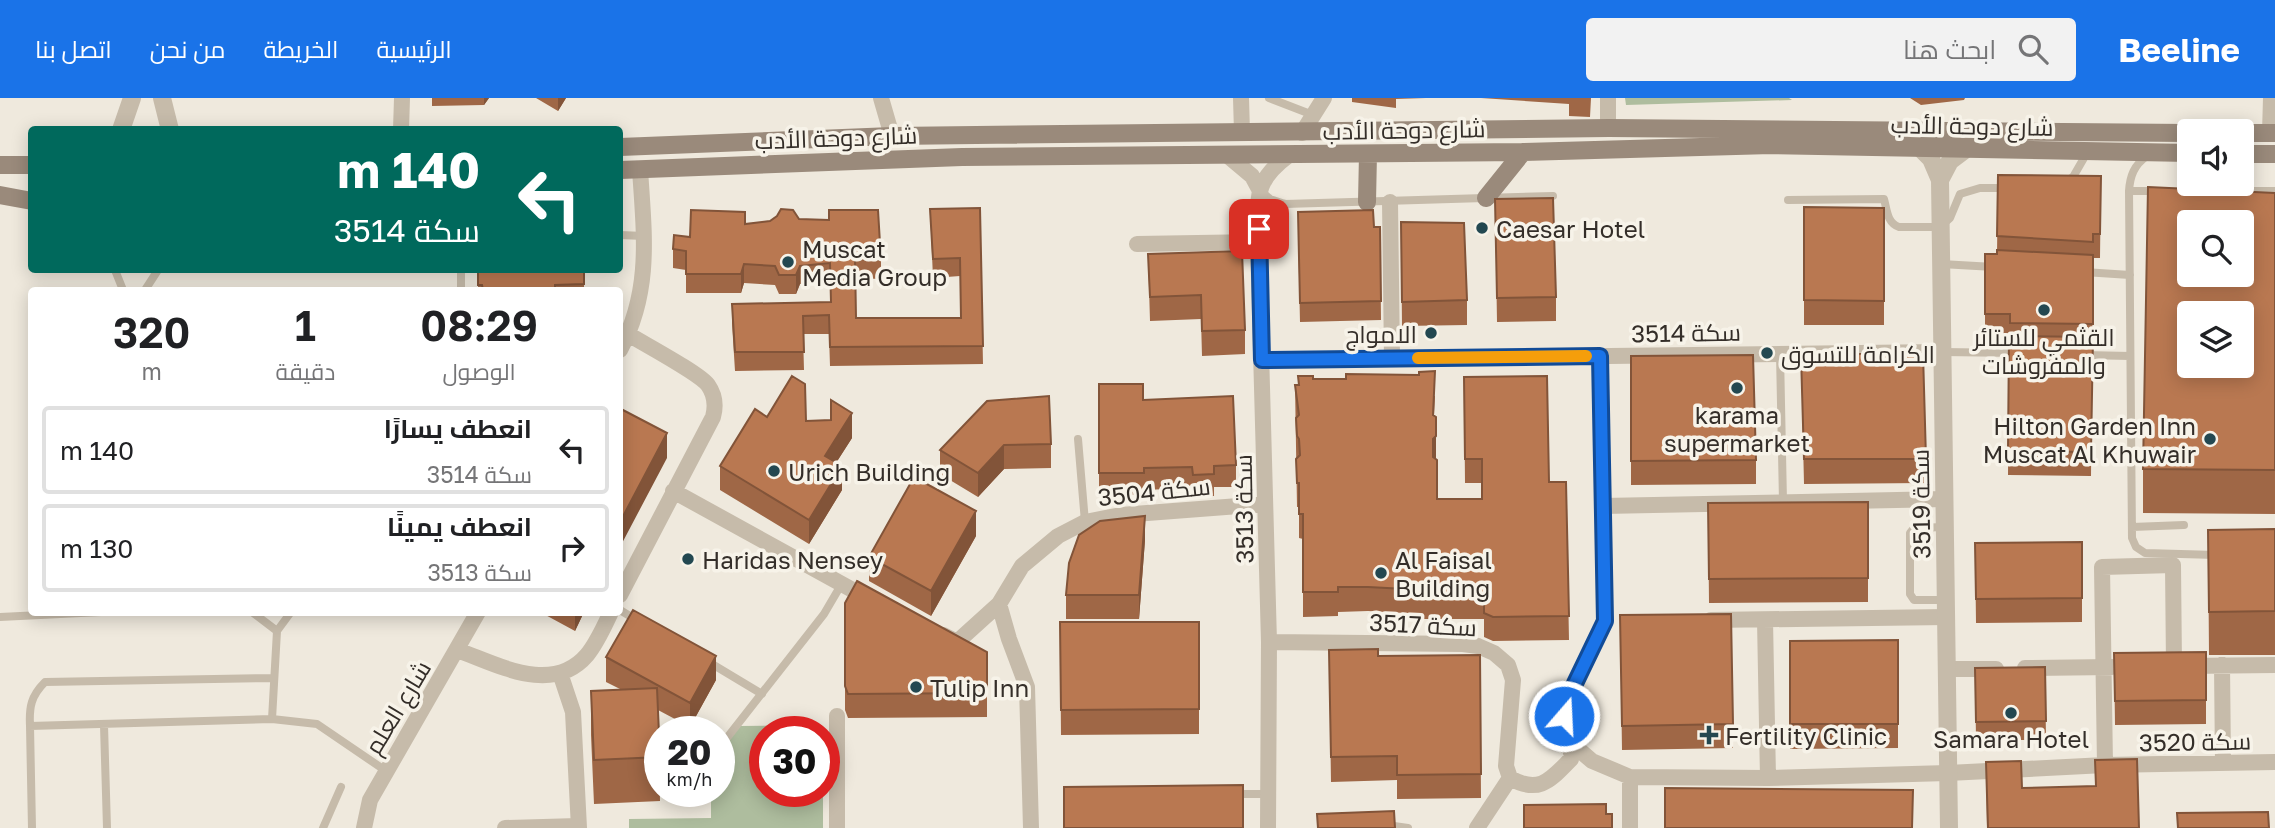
<!DOCTYPE html>
<html lang="ar">
<meta charset="utf-8">
<style>
:root{--surface:#fff;--page:#f2f2f2;--text:#202124;--muted:#757577;--line:#e0e0e0;--accent:#1a73e8}
body{margin:0;font-family:"Golos Text",Cairo,sans-serif;background:var(--page);color:var(--text);direction:rtl;height:100vh;display:flex;flex-direction:column;font-size:26px;white-space:nowrap}
*{box-sizing:border-box;margin:0}
p{font-size:23px;color:var(--muted)}
.icon{flex:none;width:38px;height:38px;fill:none;stroke:currentColor;stroke-width:2;stroke-linecap:round;stroke-linejoin:round}
.map{position:relative;flex:1;overflow:hidden;direction:ltr}
.panel{position:absolute;left:28px;top:189px;width:595px;height:329px;display:flex;flex-direction:column;background:var(--surface);border-radius:7px;box-shadow:0 4px 18px #0003;direction:rtl}
.panel>*{flex:none}
.banner{position:absolute;left:28px;top:28px;width:595px;height:147px;border-radius:7px;box-shadow:0 4px 18px #0003;direction:rtl;background:#00695c;color:#fff;overflow:hidden}
.controls{position:absolute;left:2177px;top:21px;display:grid;gap:14px}
.controls a{display:grid;place-items:center;width:77px;height:77px;border-radius:7px;background:var(--surface);box-shadow:0 4px 18px #0003;font-size:35px}
.speed{position:absolute;left:644px;top:618px;display:flex;gap:14px;font-size:35px;font-weight:700;text-align:center}
.speed>*{display:grid;place-content:center;width:91px;height:91px;border-radius:50%;background:var(--surface);box-shadow:0 4px 18px #0003;line-height:1}
.speed small{font-size:18px;font-weight:400}
.speed .limit{border:10px solid #d22;background:#fff;color:#111}
.pin{position:absolute;display:grid;place-items:center;width:60px;height:60px;color:#fff;margin:-30px;border-radius:14px;box-shadow:0 4px 10px #0006}
.me{position:absolute;width:77px;margin:-38px;rotate:19deg;stroke-linejoin:round;filter:drop-shadow(0 0 5px #0008)}
.turn{display:flex;align-items:center;gap:24px;height:147px;padding:0 28px;font-size:32px}
.turn .icon{width:91px;height:91px;stroke-width:2.5}
.turn b{display:block;font-size:49px;line-height:60px}
.eta{display:flex;justify-content:space-evenly;align-items:center;height:119px;text-align:center}
.eta b{font-size:42px;font-weight:600;line-height:49px}
ul{padding:0;list-style:none}
li{display:flex;align-items:center;gap:21px;height:88px;margin:0 14px 10px;padding:0 14px;border:4px solid var(--line);border-radius:7px}
li div{flex:1}
li b{display:block;font-size:26px}
li em{font-style:normal}
header{display:flex;align-items:center;gap:42px;box-sizing:border-box;height:98px;padding:0 35px;background:var(--accent);color:#fff}
header strong{font-size:33px}
nav{display:flex;gap:38px;margin-inline-start:auto;font-size:24px}
.search{width:490px;height:63px;background:var(--page);display:flex;align-items:center;gap:18px;box-sizing:border-box;padding:0 24px;border-radius:7px;color:var(--muted);font-size:26px}
.map>svg:first-child{display:block}
.green{fill:#aebd9e}
.lines{fill:none;stroke-linecap:round;stroke-linejoin:round}
.service{stroke:#c6bbaa;stroke-width:8}
.minor{stroke:#c6bbaa;stroke-width:16}
.tertiary{stroke:#c6bbaa;stroke-width:18}
.secondary{stroke:#9a8a7b;stroke-width:18}
.wall{fill:#9f6746}
.shaded-wall{fill:#825439}
.building{fill:#b97851;stroke:#825439;stroke-width:2;fill-rule:evenodd}
.route-casing{stroke:#114b97;stroke-width:18}
.route{stroke:#1a73e8;stroke-width:12}
.slow{stroke:#f59e0b;stroke-width:12}
.poi-dot{fill:#234851;stroke:#f7f3e9;stroke-width:2.5}
.labels{text-anchor:middle;dominant-baseline:central;stroke-width:7;stroke-linejoin:round;paint-order:stroke}
.street-label{font-size:24px;fill:#342e29;stroke:#f7f3e9}
.poi-label{font-size:24px;fill:#342e29;stroke:#f7f3e9;text-anchor:start}
</style>
<header>
<strong>Beeline</strong>
<div class="search"><svg class="icon" aria-label="search" viewBox="0 0 24 24"><circle cx="10" cy="10" r="6"/><path d="M15 15l6 6"/></svg>ابحث هنا</div>
<nav><a>الرئيسية</a><a>الخريطة</a><a>من نحن</a><a>اتصل بنا</a></nav>
</header>
<div class="map">
<svg width="2275" height="730" viewBox="0 0 2275 730">
<rect width="100%" height="100%" fill="#efe9dd"/>
<path class="green" d="M1625,0h164l3,2 -166,5z
M822,627v6l-57,1v59h58v37h-194v-9l82,-1v-27h8v-38l21,-27z"/>
<g class="lines">
<path class="service" d="M1269,0l44,17
M2147,58c-13,9 -17,20 -18,35l3,347 4,9 9,6 71,2
M2065,84l8,-5 15,-26
M1260,92l10,9 15,5 268,-8
M2129,93h28
M2219,93h56
M1788,102l96,-1c3,11 3,24 15,28h41l10,-9 10,-24 20,-6h29
M1261,129l24,-23
M620,137l24,1
M1941,166l53,3
M115,172l8,20
M2084,174l46,3
M145,192l13,-20
M461,192v-20
M1942,254l77,1
M1780,256l3,148
M2084,257l46,1
M1078,341l7,83
M1945,429l-31,1 -4,5v61l4,6h32
M2132,429l52,-2
M620,512l18,11
M0,519l101,-5
M277,533l14,-19
M707,563l55,33
M272,621l45,5 69,47
M104,627l3,103
M30,628c-1,-19 1,-30 15,-44l229,-4
M719,650l105,-134 17,-29
M1233,696h35
M1387,727l21,3
M32,730l-2,-102 242,-7 5,-88 -25,-19
M323,730l18,-41"/>
<path class="minor" d="M881,0l11,38
M1241,0l1,34
M1608,0v30
M401,32l1,-32
M1302,35l22,-35
M2270,35l1,-35
M1227,57l25,21 7,13
M1390,104l2,156
M1137,146l121,-2
M620,252c32,-60 24,-116 20,-181
M1262,262l680,-8
M673,393l196,108
M1603,408l342,-7
M620,497l93,-178c3,-11 2,-22 -5,-32 -9,-12 -64,-41 -80,-51
M999,506l10,35 18,48 4,141
M1711,522l236,-3
M1765,522l3,158
M943,537l14,7 42,-38 23,-38 36,-30 27,-14 36,-7 144,-11
M1269,544l194,2 15,2 16,7 14,12 5,15 -7,86 4,12c30,17 41,1 61,-19
M457,552c40,14 95,46 130,5 10,-12 17,-28 24,-43
M2222,567l1,98
M2186,568l89,-1
M2025,570l87,-1
M1946,571h50
M560,575l13,39 6,116
M837,618v112
M1570,644l22,19 38,16 138,1 180,-5 157,-8 170,-3
M1571,655l-7,-37 2,-14 39,-81 -5,-265
M2105,667l-3,-198 71,-2 1,101
M1630,679v51
M364,730l6,-28 108,-188
M505,730l73,-2
M1268,730l1,-186 -11,-400c1,-43 -7,-59 31,-87
M1477,730l33,-50"/>
<path class="tertiary" d="M162,0l8,32
M121,32l11,-32
M1920,50l11,11 9,21 9,648
M1940,82l10,-19 16,-12"/>
<path class="secondary" d="M2242,35h33
M620,49l272,-11 717,-8 580,5
M2242,56h33
M0,67h32
M620,72l342,-13 561,-5 248,-7 418,8
M0,97l32,6
M1486,100l37,-46
M1367,104l1,-48"/>
</g>
<path class="wall" d="M432,0h57l-5,7 -52,1z
M536,0h30l-8,13z
M1352,0h74l-30,1v9l-44,-6z
M1481,0h110l-1,19 -21,-1v-12z
M1910,0h55l-1,2 -43,5z
M1998,77l103,1 -1,82h-7l-2,218 -83,-1 1,-136h-24v-85h12z
M2275,95v321l-132,-1v-44z
M1495,101l61,98v24l-59,1z
M1804,109l80,1v117h-80z
M980,110l3,156 -153,2 -1,-32h-26l1,36 -69,1 -3,-48v-19l98,-2v-21l-30,3 -4,10h-17l-4,-9 -31,-2 -3,10h-55v-23l-13,-2v-19l17,-12 55,-13 54,-5 82,41v19l-26,-1 1,40h104v-42l-27,2 -3,-69z
M1401,124l66,78v25l-65,1z
M1380,129l1,93 -81,2 -2,-91z
M1148,156l97,76v24l-43,2 -1,-37 -51,2z
M478,172h106v20h-106z
M1801,257l125,104v24l-122,1z
M1631,258l125,104v24l-125,1z
M1464,279l85,105h17l3,158 -76,1 -9,-4v-18h-61v-5l-55,-3 -30,1v4l-35,1v-78l-4,-1v-31h-2l-2,-122h3l15,-6 122,17 -1,20 3,83h45v-16h-17z
M1099,286l44,16 93,65v22h-22v9l-21,1 -1,-9 -48,2v5h-45z
M987,303l64,43v24l-47,1 -26,28 -38,-23v-24z
M767,319l85,21 -16,25 6,27 -33,54 -89,-54v-24z
M1868,404v100l-159,1 -1,-100z
M2275,431v126h-66l-1,-125z
M976,438l-45,80 -62,-35v-24z
M1145,442l-6,79h-73v-24z
M2082,444v80l-106,1 -1,-80z
M845,505l142,49v65l-139,1 -3,-8z
M540,514h44l-9,19z
M1731,516l2,134 -111,2 -2,-135z
M1060,524h139v112l-138,1z
M1898,542v108l-108,1v-108z
M1329,552l49,6 102,-1 1,143 -84,1v-19l-66,2z
M2206,554v72l-91,1 -1,-72z
M606,559l110,23 -26,47 -32,-17 2,91 -66,3 -3,-69v-44l31,-1 -16,-8z
M2045,569l1,73h-70l-1,-72z
M2095,662l44,68h-152l-1,-66 36,26 73,-2z"/>
<path class="shaded-wall" d="M484,0h5l-5,7z
M558,0h8l-8,13z
M744,166v19l-3,10v-19z
M800,168v18l-4,10v-19z
M852,315v25l-27,42v-24z
M667,335v25l-47,89v-25z
M1436,338v24l-3,3v-24z
M1004,347v24l-26,28v-24z
M842,368v24l-33,54v-24z
M976,413v25l-45,80v-25z
M1145,418v24l-6,79v-24z
M575,514h9l-9,19z
M716,558v24l-26,47v-24z"/>
<path class="building" d="M1998,77l103,1 -1,58h-7v8l-96,-6z
M2148,89l127,6v277l-132,-1zM2189,124h53v53h-53zM2189,215h53v53h-53z
M1553,100l3,99 -59,1 -2,-99z
M1804,109l80,1v93l-80,-1z
M980,110l3,138 -153,1 -1,-32 -26,1 1,36h-69l-3,-48 99,-2 -1,-39 -30,3 -4,9h-17l-4,-9 -31,-2 -3,10h-55v-23l-13,-2 1,-14 16,2 1,-27 54,2v12l25,-3 7,-5 4,-7 12,1 6,9 30,1v-10h49l3,50 -26,-1 1,59h105l-1,-60 -27,1 -3,-50z
M1373,112l1,17h6l1,74 -81,2 -2,-91z
M1401,124l63,1 3,77 -65,2z
M1997,152l96,5v69l-83,-1v-9h-25v-60h12z
M1242,153l3,79 -43,1 -1,-36 -51,2 -2,-43z
M478,172h106v14l-29,1v5h-72l-1,-5h-4z
M2009,238l84,1 -2,115 -83,-1z
M1923,255l3,106h-122l-3,-104z
M1753,257l3,105 -125,1v-105z
M1435,273l-2,44 3,2v19l-3,3v18l4,3v39h45v-40h-17l-1,-82 83,-1 2,106h17l3,134 -76,1 -9,-4v-19l-61,1 1,-5 -56,-3h-30v5h-35v-78h-4v-31h-2l-1,-24 4,-4 -1,-16 -2,-3 -1,-18 3,-3 -4,-30h4l-1,-9h15v3h33v-5l73,1v-3z
M792,278l13,8 1,37 25,-1v-20l21,13 -27,43 17,10 -33,54 -89,-54 35,-57 12,8z
M1099,286h44v16l90,-4 3,69 -22,1v8l-21,1 -1,-8 -48,1v5h-45z
M1049,298l2,48 -47,1 -26,28 -38,-23 47,-49z
M621,311l46,24 -47,89v-111z
M914,379l62,34 -45,80 -62,-34z
M1868,404v76l-159,1 -1,-76z
M1145,418l-6,79h-73l3,-32 10,-28 21,-14z
M2275,431v82l-66,1 -1,-82z
M2082,444v56l-106,1 -1,-56z
M857,483l130,71v41l-139,1 -3,-8v-83z
M633,512l83,46 -26,47 -84,-46z
M1731,516l2,110 -111,2 -2,-111z
M1060,524h139v87l-138,1z
M1898,542v84h-108v-83z
M1378,551v7l102,-1 1,119 -84,1v-19l-66,1 -2,-107z
M2206,554v48l-91,1 -1,-48z
M2045,569l1,54 -70,1 -1,-54z
M657,590l3,69 -66,3 -3,-69z
M2137,661l2,69h-151l-2,-66 35,-1 1,27 74,-2 -1,-26z
M1243,687v43h-179v-41z
M1665,690l248,2 -1,38h-247z
M1606,706v10h6v14h-88v-23z
M1394,713l1,17h-77l-1,-14z
M2268,714l1,16h-91l-1,-15z"/>
<g class="lines">
<g class="route-casing">
<path id="route" d="M1259,131l3,131 338,-4 5,265 -39,81 -2,14"/>
</g>
<use href="#route" class="route"/>
<path class="slow" d="M1418,260l168,-2"/>
</g>
<g class="poi-dot">
<circle cx="1482" cy="130" r="7"/>
<circle cx="788" cy="164" r="7"/>
<circle cx="2044" cy="212" r="7"/>
<circle cx="1431" cy="235" r="7"/>
<circle cx="1767" cy="255" r="7"/>
<circle cx="1737" cy="290" r="7"/>
<circle cx="2210" cy="341" r="7"/>
<circle cx="774" cy="373" r="7"/>
<circle cx="688" cy="461" r="7"/>
<circle cx="1381" cy="475" r="7"/>
<circle cx="916" cy="589" r="7"/>
<circle cx="2011" cy="615" r="7"/>
<path d="M1705.5 626.5h7v7h7v7h-7v7h-7v-7h-7v-7h7z"/>
</g>
<g class="labels">
<g class="street-label">
<text transform="translate(1972 27) rotate(1)">شارع دوحة الأدب</text>
<text transform="translate(1404 31) rotate(-1)">شارع دوحة الأدب</text>
<text transform="translate(836 39) rotate(-2)">شارع دوحة الأدب</text>
<text transform="translate(1686 234) rotate(-1)">سكة 3514</text>
<text transform="translate(1154 393) rotate(-6)">سكة 3504</text>
<text transform="translate(1920 406) rotate(-91)">سكة 3519</text>
<text transform="translate(1243 411) rotate(-91)">سكة 3513</text>
<text transform="translate(1423 526) rotate(3)">سكة 3517</text>
<text transform="translate(397 609) rotate(-59)">شارع العلم</text>
<text transform="translate(2195 643) rotate(-1)">سكة 3520</text>
</g>
<g class="poi-label">
<text x="1496" y="130">Caesar Hotel</text>
<text x="802" y="150">Muscat<tspan x="802" dy="28">Media Group</tspan></text>
<text x="1417" y="235" text-anchor="end">الامواج</text>
<text x="2044" y="238" text-anchor="middle">القثمي للستائر<tspan x="2044" dy="28">والمفروشات</tspan></text>
<text x="1781" y="255">الكرامة للتسوق</text>
<text x="1737" y="316" text-anchor="middle">karama<tspan x="1737" dy="28">supermarket</tspan></text>
<text x="2196" y="327" text-anchor="end">Hilton Garden Inn<tspan x="2196" dy="28">Muscat Al Khuwair</tspan></text>
<text x="788" y="373">Urich Building</text>
<text x="702" y="461">Haridas Nensey</text>
<text x="1395" y="461">Al Faisal<tspan x="1395" dy="28">Building</tspan></text>
<text x="930" y="589">Tulip Inn</text>
<text x="1725" y="637">Fertility Clinic</text>
<text x="2011" y="640" text-anchor="middle">Samara Hotel</text>
</g>
</g>
</svg>
<div class="controls">
<a><svg class="icon" aria-label="sound" viewBox="0 0 24 24"><path d="M4 9h4l5-4v14l-5-4H4zM17 9q2 3 0 6"/></svg></a>
<a><svg class="icon" aria-label="search" viewBox="0 0 24 24"><circle cx="10" cy="10" r="6"/><path d="M15 15l6 6"/></svg></a>
<a><svg class="icon" aria-label="layers" viewBox="0 0 24 24"><path d="M12 4l9 5-9 5-9-5zM3 14l9 5 9-5"/></svg></a>
</div>
<div class="speed"><div>20<small>km/h</small></div><div class="limit">30</div></div>
<div class="pin" style="left:1259px;top:131px;background:#d93025"><svg class="icon" aria-label="arrive" viewBox="0 0 24 24"><path d="M6 21V4h12l-3 4 3 4H6"/></svg></div>
<svg class="me" style="left:1564px;top:618px" viewBox="-20 -20 40 40"><circle r="17" fill="#1a73e8" stroke="#fff" stroke-width="3"/><path d="M0-11L8 9 0 5-8 9z" fill="#fff"/></svg>
<div class="banner">
<div class="turn"><svg class="icon" aria-label="left" viewBox="0 0 24 24"><path d="M17 20v-9H6M10 6l-5 5 5 5"/></svg><div><b>140 m</b>سكة 3514</div></div>
</div>
<section class="panel">
<div class="eta">
<div><b>08:29</b><p>الوصول</p></div>
<div><b>1</b><p>دقيقة</p></div>
<div><b>320</b><p>m</p></div>
</div>
<ul>
<li><svg class="icon" aria-label="left" viewBox="0 0 24 24"><path d="M17 20v-9H6M10 6l-5 5 5 5"/></svg><div><b>انعطف يسارًا</b><p>سكة 3514</p></div><em>140 m</em></li>
<li><svg class="icon" aria-label="right" viewBox="0 0 24 24"><path d="M7 20v-9h11M14 6l5 5-5 5"/></svg><div><b>انعطف يمينًا</b><p>سكة 3513</p></div><em>130 m</em></li>
</ul>
</section>
</div>
